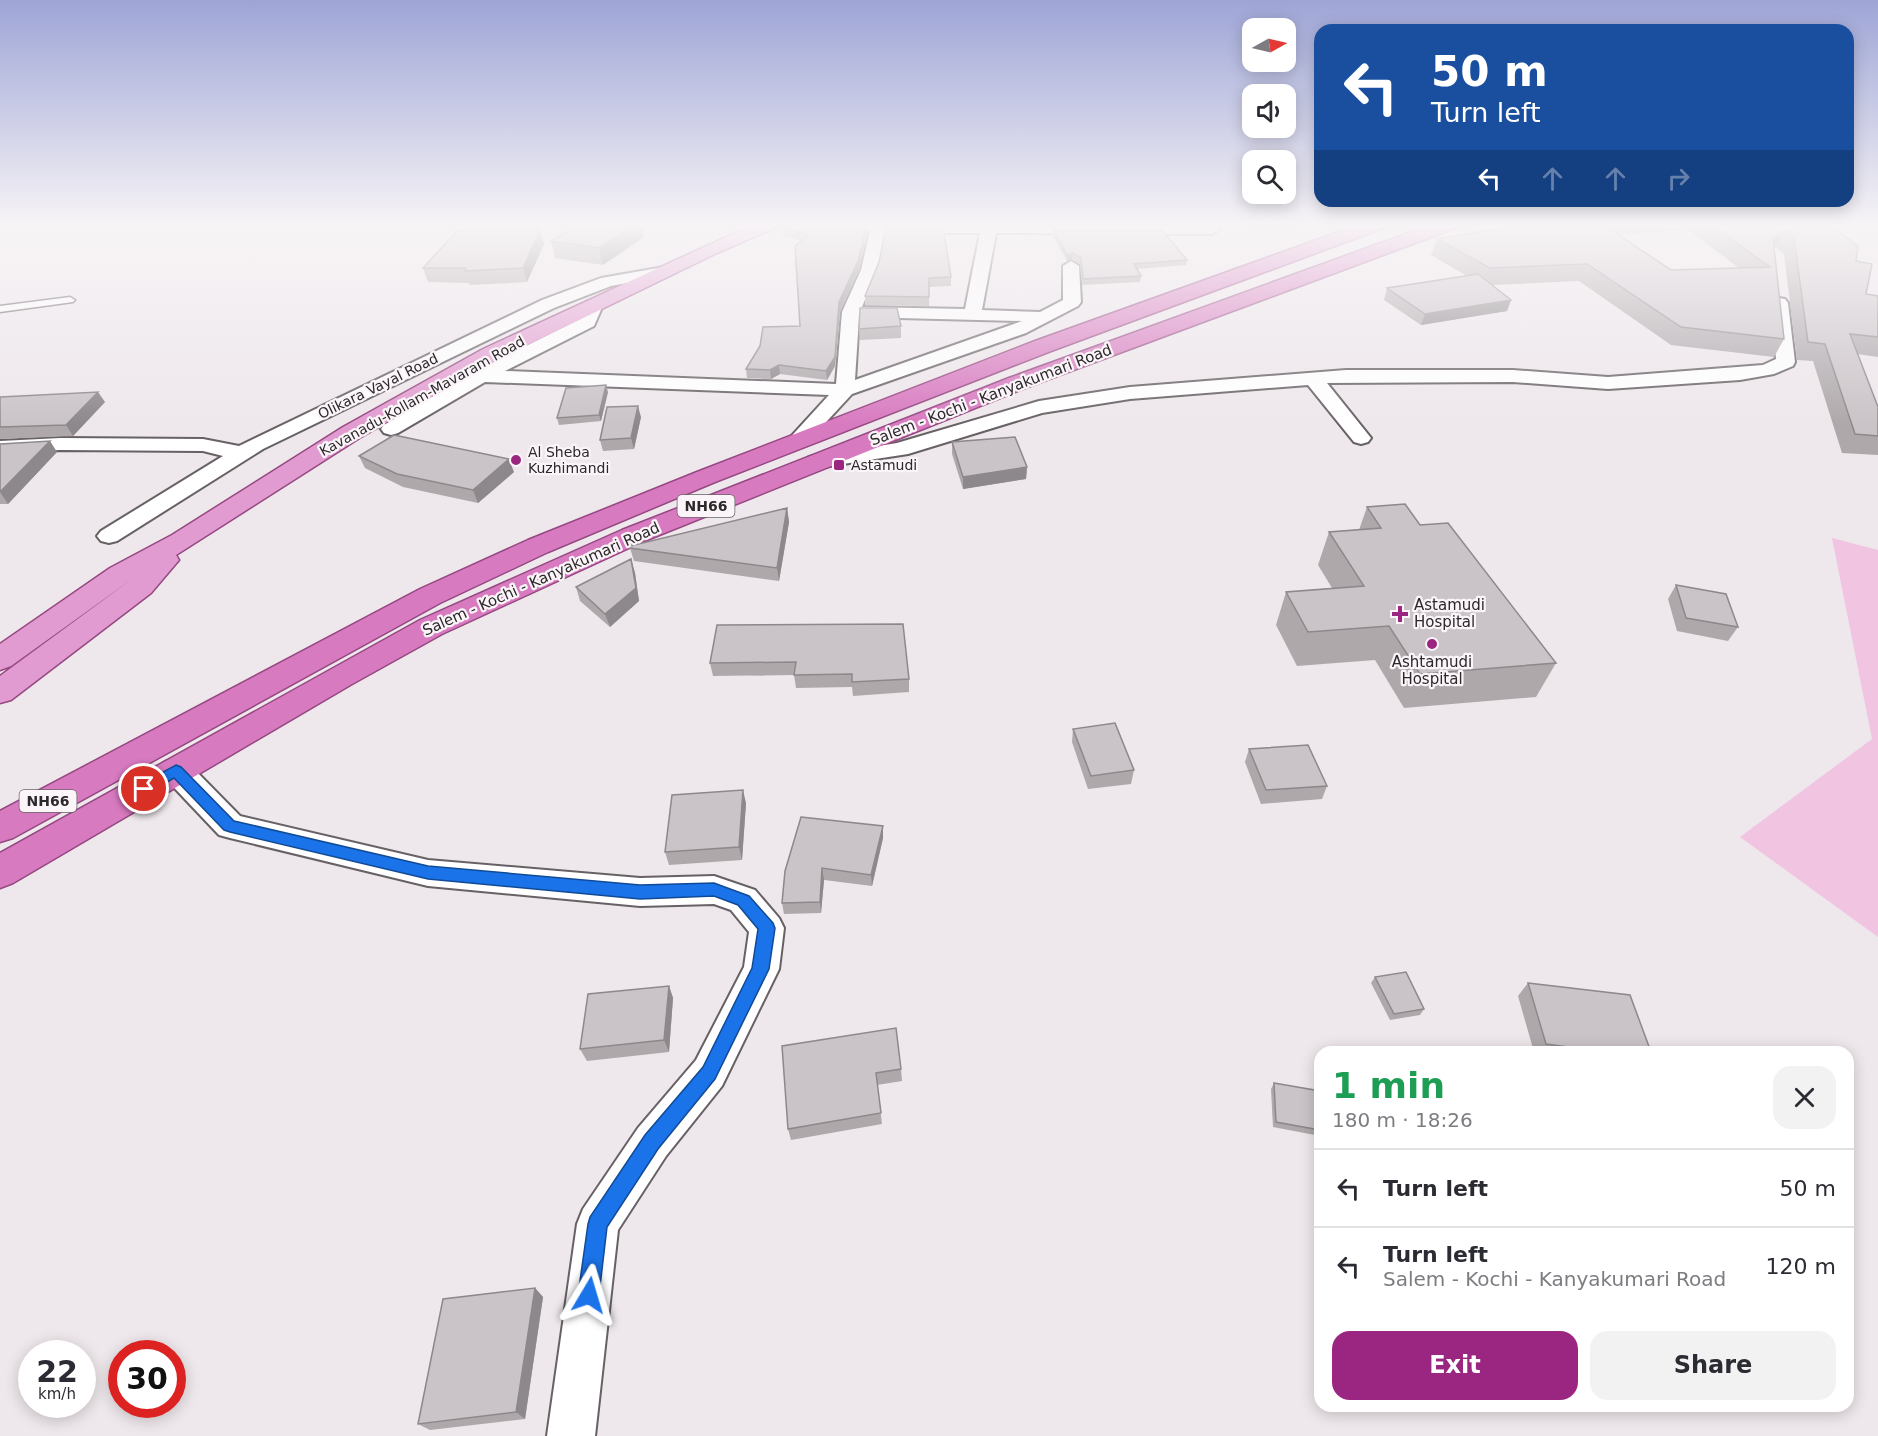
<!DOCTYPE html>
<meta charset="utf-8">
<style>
:root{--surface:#fff;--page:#f2f2f3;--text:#2b2b33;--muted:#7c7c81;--line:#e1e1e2;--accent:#9b2681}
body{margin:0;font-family:"DejaVu Sans",sans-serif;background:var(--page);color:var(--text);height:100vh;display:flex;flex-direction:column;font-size:22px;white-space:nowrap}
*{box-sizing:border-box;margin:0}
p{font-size:20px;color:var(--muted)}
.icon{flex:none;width:33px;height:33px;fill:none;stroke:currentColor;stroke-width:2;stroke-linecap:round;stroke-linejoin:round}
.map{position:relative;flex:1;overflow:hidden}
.details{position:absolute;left:1314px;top:1046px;width:540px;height:366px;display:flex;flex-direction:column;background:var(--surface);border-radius:18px;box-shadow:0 3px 15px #0003}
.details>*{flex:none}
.banner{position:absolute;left:1314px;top:24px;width:540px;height:183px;border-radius:18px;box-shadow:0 3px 15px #0003;background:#1a4fa0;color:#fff;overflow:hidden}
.needle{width:39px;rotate:82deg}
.buttons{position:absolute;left:1242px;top:18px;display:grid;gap:12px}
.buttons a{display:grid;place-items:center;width:54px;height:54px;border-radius:12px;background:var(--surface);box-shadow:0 3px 15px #0003;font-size:30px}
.speed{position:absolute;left:18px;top:1340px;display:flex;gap:12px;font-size:30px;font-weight:700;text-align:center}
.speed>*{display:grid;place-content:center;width:78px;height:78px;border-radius:50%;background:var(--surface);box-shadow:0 3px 15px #0003;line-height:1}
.speed small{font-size:15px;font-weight:400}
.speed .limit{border:9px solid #d22;background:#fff;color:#111}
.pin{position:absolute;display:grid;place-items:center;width:51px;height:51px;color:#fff;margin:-26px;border:3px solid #fff;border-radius:50%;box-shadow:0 2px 6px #0007}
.me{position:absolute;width:66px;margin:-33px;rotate:7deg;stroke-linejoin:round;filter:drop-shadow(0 0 4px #0008)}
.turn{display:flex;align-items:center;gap:21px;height:126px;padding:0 18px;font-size:27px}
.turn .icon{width:78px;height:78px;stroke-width:2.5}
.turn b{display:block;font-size:42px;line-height:51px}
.lanes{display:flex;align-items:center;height:57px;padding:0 18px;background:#0003;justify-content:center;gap:30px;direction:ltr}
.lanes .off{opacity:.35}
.round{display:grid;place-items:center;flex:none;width:63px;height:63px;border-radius:18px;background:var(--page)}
.overview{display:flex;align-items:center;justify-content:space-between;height:102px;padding:0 18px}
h1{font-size:36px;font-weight:600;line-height:45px;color:#1e9e55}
.button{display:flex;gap:12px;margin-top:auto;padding:12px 18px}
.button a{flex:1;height:69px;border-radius:18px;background:var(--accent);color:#fff;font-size:24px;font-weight:600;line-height:69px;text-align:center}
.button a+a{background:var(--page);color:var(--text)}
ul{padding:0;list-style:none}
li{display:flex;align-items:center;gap:18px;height:78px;padding:0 18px;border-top:2px solid var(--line)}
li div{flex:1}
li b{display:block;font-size:22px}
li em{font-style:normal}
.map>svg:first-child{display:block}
.green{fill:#f1c4e2}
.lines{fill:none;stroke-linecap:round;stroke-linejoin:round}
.service-casing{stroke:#676165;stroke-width:3}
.minor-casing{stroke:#676165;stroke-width:4}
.primary-casing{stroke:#954881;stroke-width:3}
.trunk-casing{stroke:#954881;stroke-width:3}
.service{fill:#fff;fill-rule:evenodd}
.minor{fill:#fff;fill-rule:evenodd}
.primary{fill:#e29bd0;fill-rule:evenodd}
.trunk{fill:#d87ac0;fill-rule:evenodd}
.wall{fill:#aea8ab;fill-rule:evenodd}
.shaded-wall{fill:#8d888b}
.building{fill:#cac3c7;stroke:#8d888b;stroke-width:1.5}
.route{fill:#1a73e8;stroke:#114b97;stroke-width:1.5}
.poi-dot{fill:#9b2681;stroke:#fbf4f8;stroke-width:2}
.labels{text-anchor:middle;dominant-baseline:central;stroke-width:4.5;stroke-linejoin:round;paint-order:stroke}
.far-street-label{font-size:14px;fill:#2b292a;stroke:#fbf4f8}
.far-poi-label{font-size:14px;fill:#2b292a;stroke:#fbf4f8;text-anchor:start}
.shield{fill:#fbf4f8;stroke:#696668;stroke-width:1.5}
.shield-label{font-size:14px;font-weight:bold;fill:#2b292a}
.street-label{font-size:15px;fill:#2b292a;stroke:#fbf4f8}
.poi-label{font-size:15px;fill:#2b292a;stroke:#fbf4f8;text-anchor:start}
</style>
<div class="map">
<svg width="1878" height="1436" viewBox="0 0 1878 1436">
<rect width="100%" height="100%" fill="#eee7eb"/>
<path class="green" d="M1832,538l46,12v387l-138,-100 132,-98z"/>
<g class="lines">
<g class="service-casing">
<path id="service" d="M70,297l5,3 -2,2 -73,10v-6z"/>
</g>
<g class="minor-casing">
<path id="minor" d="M846,224h366l8,5 -8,5 -216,-1 -14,77 58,2 23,-12v-34l8,-5 8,5 2,36 -3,4 -52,27 -174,61 -48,52 -7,2 -7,-2 -4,-4 43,-47 -344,-13 -87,51 -7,2 -7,-2 -3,-4 3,-4 90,-53 106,-53 8,-18h12l3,4 -9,21 -89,45 331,13 6,-72 19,-42 9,-39 -21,-4zM885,233h95l-15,76 -103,-2 15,-37zM859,317l163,4 -167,59z
M664,267l6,2 2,3 -2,3 -59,11 -57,22 -291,141 -146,92 -8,2 -8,-2 -4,-5 4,-5 122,-75 -20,-5 -143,-1 -60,3v-12l60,-3 143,1 36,7 303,-146 59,-22z
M1779,298l6,1 3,4 7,59 -2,4 -19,8 -34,6 -132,9 -95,-7 -186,1 44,55 -3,4 -7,2 -7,-2 -46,-57 -178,14 -88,14 -134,41 -91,14 -8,-1 -3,-5 3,-5 8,-1 80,-13 142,-42 91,-14 216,-17h167l95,7 155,-12 13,-6 -6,-56 3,-4z
M176,759l11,3 53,54 188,44 212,18 74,-2 41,14 24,28 5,10 -5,41 -57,117 -56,70 -48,74 -23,206h-48l30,-212 6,-15 55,-81 58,-68 48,-93 5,-35 -18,-22 -17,-6 -74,2 -212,-20 -198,-48 -11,-3 -54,-57 -4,-8 4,-8z"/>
</g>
<g class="primary-casing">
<path id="primary" d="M754,224h24l-3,4 -58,25 -218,106 -138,78 -185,118 3,5 -28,33 -140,107 -11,3v-27l132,-97 -121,87 -11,4v-26l110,-76 62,-33 171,-108 140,-78z"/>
</g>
<g class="trunk-casing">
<path id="trunk" d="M1361,224h26l-3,4 -333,123 -336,131 -167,70 -108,51 -427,235 -13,4v-31l420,-222 108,-49 169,-68 338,-131z
M1433,224h26l-3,4 -431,160 -383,154 -200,92 -90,50 -339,199 -13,5v-35l420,-233 202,-90 387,-152z"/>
</g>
<use href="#service" class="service"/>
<use href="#minor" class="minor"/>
<use href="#primary" class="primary"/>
<use href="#trunk" class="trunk"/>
</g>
<path class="wall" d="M579,224h62l3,13 -41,28 -48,-7 -4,-17z
M1226,224h68l-1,4 -42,2 -5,-5 -19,1z
M1501,224h327l28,37 10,33 12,2v61l-21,-3 21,53v48l-36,-2 -29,-92 -16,-1 -13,-106 -9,-7 -1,1 10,91 -10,18 -103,-12 -92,-64 -87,4 19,15 -4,11 -86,14 -37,-25 3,-12 80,-12 -36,-21 6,-16 63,-11zM1687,229l52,39 -68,2 -53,-35z
M782,228l85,5 -8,36 -19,42 -5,55 -8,14 -47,-6 -9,5 -24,-1 -1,-9 54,-43 2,-85 -19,-5z
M540,230l4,14 -17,38 -58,3v-2l-41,-1 -5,-14z
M1054,230l133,30 -1,5 -49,4 4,7 -1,6 -58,3 -2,-21 -8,-5 -5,2 -14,-25z
M879,262l72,15v9l-22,1v19l-64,-1v-9z
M901,326v12l-41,2 -1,-11z
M608,392l-7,29 -42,4 -2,-7z
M0,397l105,5 -32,34 -73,3z
M641,417l-7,32 -31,2 -3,-11z
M952,442l75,25 -1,12 -63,10 -11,-35z
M0,444l57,8 -49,52h-8z
M359,456l155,16 -36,31 -75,-16 -38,-19z
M1367,507l53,18 136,138 -20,34 -132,11 -29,-48 -78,6 -21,-41 10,-33 46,-4 -14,-23 11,-33 30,-2z
M787,508l2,14 -10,59 -145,-20 -4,-13z
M631,559l4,14 4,28 -29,26 -30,-26 -4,-14z
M1676,585l62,42 -10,14 -51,-10 -9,-32z
M717,625l192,54v13l-56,4 -1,-9 -56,1 -2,-13 -81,1 -3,-13z
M1073,729l61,41 -3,14 -43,5 -16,-47z
M1249,749l78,37 -5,13 -61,5 -16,-42z
M746,803l-4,57 -73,5 -4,-13z
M883,838l-11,48 -48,-6 -3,33 -37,1 -2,-11 3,-32z
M1375,977l49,32 -4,6 -30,5 -19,-37z
M1528,983l123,69h-117l-16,-56z
M669,986l4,12 -4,54 -82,9 -7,-12z
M782,1046l119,23 1,12 -25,4 5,39 -91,16 -3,-11z
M1274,1083l46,8v45l-47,-9 -2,-38z
M535,1288l8,9 -18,122 -95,11 -12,-6z"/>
<path class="shaded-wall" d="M635,224h6l3,13 -41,28 -4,-17z
M867,225v8l-8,36 -19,42 -5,55 -8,14 -1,-9 13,-69z
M540,230l4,14 -17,38 -4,-14z
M1784,231l-9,16 -11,7 9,-16z
M1073,253l-1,6 -5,2v-6z
M1511,300l-4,11 -86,14 4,-11z
M779,365l1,9 -9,5 -1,-9z
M606,385l2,7 -7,29 -2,-6z
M98,392l7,10 -32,34 -7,-11z
M638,406l3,11 -7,32 -3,-11z
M50,441l7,11 -49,52 -8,-12z
M509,459l5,13 -36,31 -5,-13z
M1027,467l-1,12 -63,10v-12z
M787,508l2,14 -10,59 -2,-13z
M631,559l4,14 4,28 -29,26 -5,-13z
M743,790l3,13 -4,57 -3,-13z
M883,826v12l-11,48 -1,-11z
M822,868l2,12 -3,33 -1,-11z
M669,986l4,12 -4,54 -5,-12z
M535,1288l8,9 -18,122 -9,-7z"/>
<path class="building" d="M579,224h56l-36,24 -48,-7z
M791,224l76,1 -9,36 -19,41 -4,55 -9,14 -47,-6 -9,5 -24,-1 14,-23 3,-19 37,-1 -5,-80 14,-11 -27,-7z
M1511,224h91l69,46 99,-3 -60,-43h118l30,22 -2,15 16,3 -6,30 12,2v41l-28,-3 28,73v29l-23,-2 -30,-90 -17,-2 -14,-104 -10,-7 -11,7 11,101 -103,-12 -94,-63 -97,4 -53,-29 77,-13z
M886,227h57l8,50 -22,1v19l-64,-1 14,-34z
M458,230h82l-17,38 -58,3 1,-3h-43z
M1054,230l109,1 24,29 -53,4 7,12 -58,3 -2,-21 -8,-5 -6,2z
M1478,274l33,26 -86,14 -38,-26z
M860,308h37l4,18 -42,3z
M606,385l-7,30 -42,3 9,-30z
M98,392l-32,33 -66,2v-30z
M638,406l-7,32 -31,2 7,-33z
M394,435l115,24 -36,31 -76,-16 -38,-18z
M1015,437l12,30 -64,10 -11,-35z
M50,441l-50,51v-48z
M1405,504l15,21 28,-2 108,140 -136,11 -31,-48 -81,6 -22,-40 78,-6 -35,-54 52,-4 -14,-21z
M787,508l-10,60 -147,-20v-2z
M631,559l5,29 -31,26 -29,-27z
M1676,585l50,9 12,33 -52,-9z
M903,624l6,55 -57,3v-8l-58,1 2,-13 -86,1 7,-38z
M1115,723l19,47 -43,6 -18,-47z
M1308,745l19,41 -61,4 -17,-41z
M743,790l-4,57 -74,5 7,-57z
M801,817l82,9 -12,49 -49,-7 -2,34 -38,1 3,-32z
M1406,972l18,37 -30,5 -19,-37z
M1528,983l102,12 21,57h-46l-59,-8z
M669,986l-5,54 -84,9 8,-55z
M896,1028l5,41 -25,4 5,40 -93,16 -6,-83z
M1274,1083l46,8v39l-44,-8z
M535,1288l-19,124 -98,12 25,-125z"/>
<linearGradient id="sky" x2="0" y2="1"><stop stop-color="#9ea5d6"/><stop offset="0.53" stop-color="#f7f4f6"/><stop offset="1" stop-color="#f7f4f6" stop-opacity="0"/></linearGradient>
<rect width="1878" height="425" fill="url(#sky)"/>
<path class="route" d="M176,765l5,2 53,54 194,45 212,19 74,-2 35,13 24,27 2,5 -6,41 -54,110 -57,70 -51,78 -8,68 -3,7 -7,4 -8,-4 -3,-7 10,-71 2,-7 55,-82 58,-68 49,-99 6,-39 -20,-24 -24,-9 -74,3 -212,-20 -198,-47 -6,-2 -50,-52 -25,15h-10l-3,-4 3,-4z"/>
<g class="poi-dot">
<circle cx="516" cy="460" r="6"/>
<rect x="833" y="459" width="12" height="12" rx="3"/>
<path d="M1397 605h6v6h6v6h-6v6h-6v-6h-6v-6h6z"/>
<circle cx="1432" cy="644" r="6"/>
</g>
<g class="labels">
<g class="far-street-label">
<text transform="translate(378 386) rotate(-26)">Olikara Vayal Road</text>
<text transform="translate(422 396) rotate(-29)">Kavanadu-Kollam-Mavaram Road</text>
</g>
<g class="far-poi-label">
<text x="528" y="452">Al Sheba<tspan x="528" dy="16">Kuzhimandi</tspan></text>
<text x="851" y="465">Astamudi</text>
</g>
<g class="shield">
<rect x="677.5" y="495" width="57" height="22" rx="4.5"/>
<rect x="19.5" y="790" width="57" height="22" rx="4.5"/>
</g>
<g class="shield-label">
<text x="706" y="506">NH66</text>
<text x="48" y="801">NH66</text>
</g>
<g class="street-label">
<text transform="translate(991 395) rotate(-21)">Salem - Kochi - Kanyakumari Road</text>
<text transform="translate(541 579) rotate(-24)">Salem - Kochi - Kanyakumari Road</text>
</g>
<g class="poi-label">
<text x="1414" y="605">Astamudi<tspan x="1414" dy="17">Hospital</tspan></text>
<text x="1432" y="662" text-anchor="middle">Ashtamudi<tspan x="1432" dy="17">Hospital</tspan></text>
</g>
</g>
</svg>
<div class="buttons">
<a><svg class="needle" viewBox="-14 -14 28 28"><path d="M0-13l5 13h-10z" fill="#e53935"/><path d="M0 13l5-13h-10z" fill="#7c7c81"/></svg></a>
<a><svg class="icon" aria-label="sound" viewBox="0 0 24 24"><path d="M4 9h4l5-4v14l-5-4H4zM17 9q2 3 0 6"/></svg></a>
<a><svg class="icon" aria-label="search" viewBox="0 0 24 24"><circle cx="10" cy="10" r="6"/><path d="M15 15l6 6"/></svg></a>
</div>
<div class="speed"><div>22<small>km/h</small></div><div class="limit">30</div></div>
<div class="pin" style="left:144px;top:789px;background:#d93025"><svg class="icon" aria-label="arrive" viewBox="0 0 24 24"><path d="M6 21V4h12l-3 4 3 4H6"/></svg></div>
<svg class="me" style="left:589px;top:1295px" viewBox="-20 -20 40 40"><path d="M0-17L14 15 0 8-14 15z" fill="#1a73e8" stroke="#fff" stroke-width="4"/></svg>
<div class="banner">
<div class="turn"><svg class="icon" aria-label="left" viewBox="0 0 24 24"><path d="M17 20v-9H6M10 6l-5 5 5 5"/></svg><div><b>50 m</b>Turn left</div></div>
<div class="lanes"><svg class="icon" aria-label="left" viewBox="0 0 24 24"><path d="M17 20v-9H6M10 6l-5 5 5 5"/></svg><svg class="icon off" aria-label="ahead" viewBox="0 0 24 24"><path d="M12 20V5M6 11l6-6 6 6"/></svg><svg class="icon off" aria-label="ahead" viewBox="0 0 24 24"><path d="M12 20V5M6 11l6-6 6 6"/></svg><svg class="icon off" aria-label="right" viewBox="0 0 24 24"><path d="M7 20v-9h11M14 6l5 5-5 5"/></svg></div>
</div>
<section class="details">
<div class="overview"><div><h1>1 min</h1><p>180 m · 18:26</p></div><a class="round"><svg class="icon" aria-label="close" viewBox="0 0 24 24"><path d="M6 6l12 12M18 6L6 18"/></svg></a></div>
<ul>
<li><svg class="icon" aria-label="left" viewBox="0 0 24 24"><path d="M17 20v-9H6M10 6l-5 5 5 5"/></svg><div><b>Turn left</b></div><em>50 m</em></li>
<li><svg class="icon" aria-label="left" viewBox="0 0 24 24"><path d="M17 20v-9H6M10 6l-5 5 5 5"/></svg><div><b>Turn left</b><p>Salem - Kochi - Kanyakumari Road</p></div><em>120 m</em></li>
</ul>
<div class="button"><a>Exit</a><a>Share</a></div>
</section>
</div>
